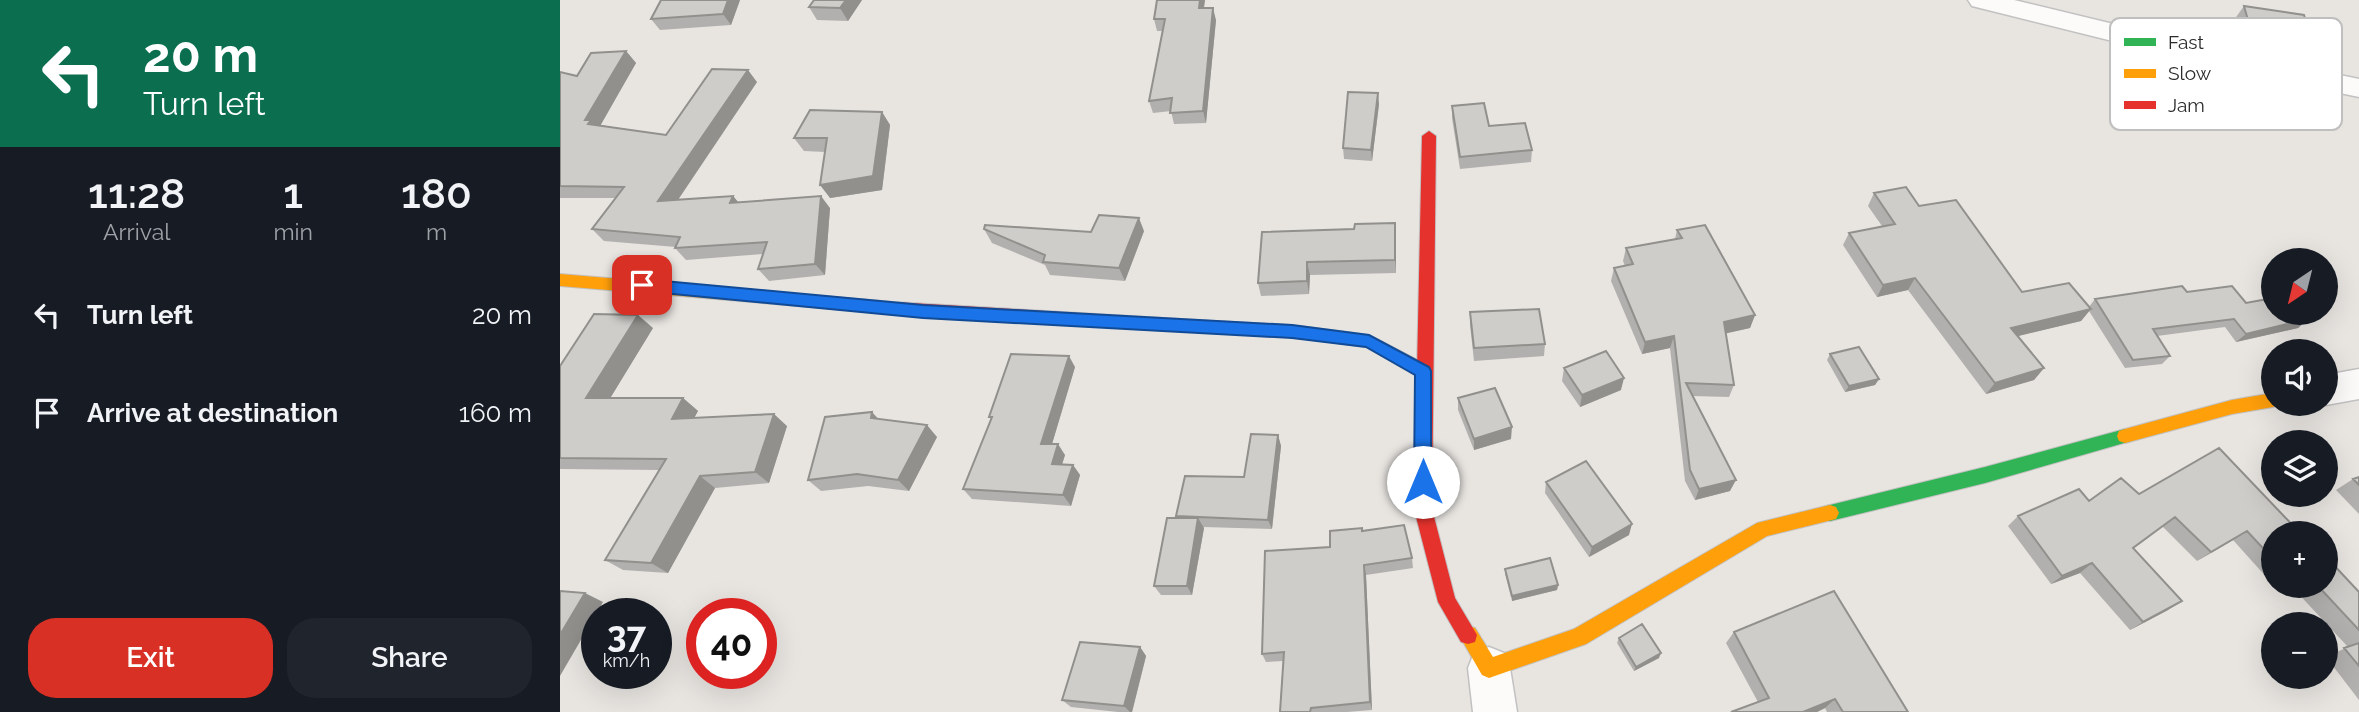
<!DOCTYPE html>
<meta charset="utf-8">
<style>
:root{--surface:#171b24;--page:#20242c;--text:#f1f3f6;--muted:#9ea1a6;--accent:#d93025}
body{margin:0;font-family:Raleway,sans-serif;background:var(--page);color:var(--text);height:100vh;display:flex;flex-direction:column;font-size:26px;white-space:nowrap}
*{box-sizing:border-box;margin:0}
p{font-size:23px;color:var(--muted)}
.icon{flex:none;width:38px;height:38px;fill:none;stroke:currentColor;stroke-width:2;stroke-linecap:round;stroke-linejoin:round}
.map{position:relative;flex:1;overflow:hidden}
.drawer{display:flex;flex-direction:column;background:var(--surface);width:560px}
.drawer>*{flex:none}
.hud{background:#0b6e4f;color:#fff;overflow:hidden}
.needle{width:46px;rotate:215deg}
.buttons{position:absolute;left:1701px;top:248px;display:grid;gap:14px}
.buttons a{display:grid;place-items:center;width:77px;height:77px;border-radius:50%;background:var(--surface);box-shadow:0 7px 28px #0002;font-size:35px}
.speed{position:absolute;left:21px;top:598px;display:flex;gap:14px;font-size:35px;font-weight:700;text-align:center}
.speed>*{display:grid;place-content:center;width:91px;height:91px;border-radius:50%;background:var(--surface);box-shadow:0 7px 28px #0002;line-height:1}
.speed small{font-size:18px;font-weight:400}
.speed .limit{border:10px solid #d22;background:#fff;color:#111}
.pin{position:absolute;display:grid;place-items:center;width:60px;height:60px;color:#fff;margin:-30px;border-radius:14px;box-shadow:0 4px 10px #0006}
.me{position:absolute;width:77px;margin:-38px;rotate:0deg;stroke-linejoin:round;filter:drop-shadow(0 0 5px #0008)}
.turn{display:flex;align-items:center;gap:24px;height:147px;padding:0 28px;font-size:32px}
.turn .icon{width:91px;height:91px;stroke-width:2.5}
.turn b{display:block;font-size:49px;line-height:60px}
.eta{display:flex;justify-content:space-evenly;align-items:center;height:119px;text-align:center}
.eta b{font-size:42px;font-weight:600;line-height:49px}
.primary-button{display:flex;gap:14px;margin-top:auto;padding:14px 28px}
.primary-button a{flex:1;height:80px;border-radius:28px;background:var(--accent);color:#fff;font-size:28px;font-weight:600;line-height:80px;text-align:center}
.primary-button a+a{background:var(--page);color:var(--text)}
ul{padding:0;list-style:none}
li{display:flex;align-items:center;gap:21px;height:98px;padding:0 28px}
li div{flex:1}
li b{display:block;font-size:26px}
li em{font-style:normal}
main{display:flex;flex:1;min-height:0}
.map>svg:first-child{display:block}
.lines{fill:none;stroke-linecap:round;stroke-linejoin:round}
.street-casing{stroke:#c2c1c1;stroke-width:3}
.fast-casing{stroke:#c2c1c1;stroke-width:2}
.slow-casing{stroke:#c2c1c1;stroke-width:2}
.jam-casing{stroke:#c2c1c1;stroke-width:2}
.street{fill:#fcfbfa;fill-rule:evenodd}
.fast{fill:#30b455;fill-rule:evenodd}
.slow{fill:#ff9f0a;fill-rule:evenodd}
.jam{fill:#e5322d;fill-rule:evenodd}
.wall{fill:#b2b0ae}
.shaded-wall{fill:#91908d}
.building{fill:#cfcdca;stroke:#91908d;stroke-width:2}
.route{fill:#1a73e8;stroke:#114b97;stroke-width:2}
.key{fill:#fff;stroke:#bfbfbf;stroke-width:2}
.key-label{font-size:19px;fill:#2b2b2b}
</style>
<main>
<section class="drawer">
<div class="hud">
<div class="turn"><svg class="icon" aria-label="left" viewBox="0 0 24 24"><path d="M17 20v-9H6M10 6l-5 5 5 5"/></svg><div><b>20 m</b>Turn left</div></div>
</div>
<div class="eta">
<div><b>11:28</b><p>Arrival</p></div>
<div><b>1</b><p>min</p></div>
<div><b>180</b><p>m</p></div>
</div>
<ul>
<li><svg class="icon" aria-label="left" viewBox="0 0 24 24"><path d="M17 20v-9H6M10 6l-5 5 5 5"/></svg><div><b>Turn left</b></div><em>20 m</em></li>
<li><svg class="icon" aria-label="arrive" viewBox="0 0 24 24"><path d="M6 21V4h12l-3 4 3 4H6"/></svg><div><b>Arrive at destination</b></div><em>160 m</em></li>
</ul>
<div class="primary-button"><a>Exit</a><a>Share</a></div>
</section>
<div class="map">
<svg width="1799" height="712" viewBox="0 0 1799 712">
<rect width="100%" height="100%" fill="#e8e5e1"/>
<g class="lines">
<g class="street-casing">
<path id="street" d="M1408,0h46l215,52 130,27v18l-130,-27 -257,-64z
M1799,369v30l-33,6 -2,-1 2,-29z
M929,647l15,6 6,15 7,44h-44l-5,-44 6,-15z"/>
</g>
<g class="fast-casing">
<path id="fast" d="M1565,429l6,2 2,5 -2,5 -146,42 -155,38 -6,-2 -3,-6 3,-6 6,-2 155,-38z"/>
</g>
<g class="slow-casing">
<path id="slow" d="M0,274l334,28 8,6 -8,6 -334,-28z
M655,321l77,4 77,10 60,31 2,5 -2,5h-12l-51,-29 -74,-10 -77,-4 -5,-2 -3,-4 3,-4z
M1713,393v11h6l-6,3 -41,7 -107,29 -6,-2 -2,-5 2,-5 6,-2 107,-29z
M1270,505l6,2 3,6 -3,6 -69,17 -181,108 -97,34 -7,-3 -23,-40 2,-7 7,-2 7,2 18,29 81,-28 183,-106z"/>
</g>
<g class="jam-casing">
<path id="jam" d="M869,131l7,5 -4,373 23,89 22,37 -2,7 -7,2 -7,-2 -23,-40 -24,-93 8,-373z
M334,302l321,19 5,2 3,4 -3,4 -5,2 -321,-19 -8,-6z"/>
</g>
<use href="#street" class="street"/>
<use href="#fast" class="fast"/>
<use href="#slow" class="slow"/>
<use href="#jam" class="jam"/>
</g>
<path class="wall" d="M180,0l-9,25 -71,5 -9,-11z
M254,0h48l-14,21 -31,-1 -8,-13z
M597,0h48l-1,8 12,12 -10,103 -32,1 -3,-13 -18,2 -4,-12 14,-70h-6l-3,-12z
M1684,6l71,45 -12,14 -60,-13 -9,-32z
M66,51l10,12 -36,62 66,10 91,-53 -79,118 55,-4 5,6 92,6 -5,67 -56,6 -11,-12 5,-15 -77,6 -11,-12 1,-1 -72,-6 -12,-12 23,-31h-55v-126l17,4z
M819,104l-7,57 -28,-2 -1,-11z
M892,106l80,44 -1,12 -71,7 -8,-51z
M322,112l8,13 -8,65 -52,8 -5,-46 -21,-1 -10,-13z
M1314,193l45,13 103,86 67,15 6,-8 92,-7 59,11 62,16 -10,9 -62,14 -11,-15 -68,9 13,20 -8,8 -37,4 -36,-57 -8,10 -64,15 27,32 -10,12 -48,14 -78,-104 -31,7 -34,-52 6,-12 33,-7 -14,-20z
M835,223l1,50 -86,2 -1,19 -48,2 -3,-13 96,-54z
M424,229l107,3 53,-1 -19,50 -75,-6 -5,-10 -53,-22z
M1117,230l78,85 -5,13 -24,5 8,52 -5,12 -37,-1 38,95 -35,9 -10,-19 -15,-133 -28,6 -31,-73 3,-13 11,-2 -2,-5 3,-13 49,-9z
M910,312l75,32 -1,12 -70,5 -4,-36z
M93,328l-43,70h73l15,13 -4,7 93,8 -18,57 -54,5 -47,85 -45,-3 -18,-10 54,-90 -99,-1v-103z
M1270,354l49,25 -4,6 -30,7 -18,-32z
M515,367l-23,77 13,11 -3,9 11,1 7,10 -9,31 -99,-7 -9,-10 28,-70 -2,-2z
M1004,368l57,22 -41,17 -18,-26z
M898,398l53,41 -37,11 -16,-40z
M319,419l58,18 -28,54 -41,-5 -47,5 -13,-11z
M718,435l3,11 -9,83 -69,-2 1,1 -12,67h-31l-7,-9 23,-68 -1,-2 68,-39z
M1799,477v37l-23,-24 17,-11z
M986,482l83,53 -40,22 -44,-64z
M1579,494l134,40v44l-4,2 -36,-40 -36,21 -35,-35 -29,22 35,62 -38,20 -50,-57 -29,11 -43,-58 10,-10 71,-15z
M803,531l49,27 1,10 -47,7 6,135 -25,2h-67l3,-51 -17,1 -4,-8 68,-107z
M1770,561l29,31v108l-33,-43 22,-10 -54,-58 2,-3h30v-23z
M945,569l53,16 -1,5 -45,11 -7,-27z
M1174,632l174,80h-81l-2,-4 -8,4h-86l27,-10 -32,-59z
M1059,638l40,20 -25,13 -17,-28z
M580,647l6,9 -14,56h-14l-47,-5 -9,-7z"/>
<path class="shaded-wall" d="M168,0h12l-9,25 -8,-11z
M286,0h16l-14,21 -8,-13z
M640,0h5l-3,19 -3,-11z
M653,8l3,12 -10,103 -3,-12z
M66,51l10,12 -37,65 3,4 -13,-9 -4,-3z
M188,70l9,12 -88,131 -11,-12z
M818,93l1,11 -7,57 -1,-11z
M322,112l8,13 -8,65 -52,8 -10,-13z
M173,196l10,12 -13,-5z
M261,196l9,12 -5,67 -10,-11z
M579,218l5,13 -19,50 -6,-13z
M835,223l1,13v37l-1,-13z
M747,262l3,13 -1,19 -2,-13z
M1355,278l-7,12 -31,7 6,-12z
M1531,309l-10,12 -79,19 9,-12z
M78,315l15,13 -50,82 -17,-12z
M1195,315l-5,13 -31,7 5,-13z
M1748,319l-10,9 -62,14 10,-8z
M1114,336l-4,12 -28,6 3,-12z
M509,356l6,11 -26,87 -8,-10z
M1484,368l-10,12 -48,14 9,-11z
M1064,378l-3,12 -41,17 2,-12z
M1319,379l-4,6 -30,7 4,-6z
M123,398l15,13 -11,20 -15,-12z
M312,412l11,12 -12,-6z
M214,414l13,12 -18,57 -14,-11z
M367,425l10,12 -28,54 -11,-11z
M952,427l-1,12 -37,11v-11z
M718,435l3,11 -9,83 -4,-9z
M498,444l7,11 -6,19 -7,-10z
M513,465l7,10 -9,31 -8,-11z
M140,476l15,12 -47,85 -17,-10z
M1176,480l-6,11 -35,9 4,-11z
M638,518l6,10 -12,67 -5,-9z
M1072,524l-3,11 -40,22 3,-10z
M1687,531l-14,9 -36,21 14,-9z
M1532,563l-12,10 -29,11 11,-8z
M804,565l2,10 6,135 -2,-8z
M998,585l-1,5 -45,11v-5z
M25,593l18,9 -43,74v-41z
M1622,601l-14,9 -38,20 13,-8z
M580,647l6,9 -14,56h-2l-6,-6z
M1101,653l-2,5 -25,13 2,-4z
M1275,699l-10,9 -8,4h-14z"/>
<path class="building" d="M101,0h67l-5,14 -72,5z
M254,0h32l-6,8 -31,-1z
M597,0h43l-1,8h14l-10,103 -33,2 2,-15 -23,3 16,-82h-11z
M1684,6l60,9 11,36 -62,-13z
M66,51l-41,69h6l-3,4 78,11 46,-66 36,1 -90,131 75,-5 -3,7 91,-7 -6,68 -57,5 9,-27 -92,6 5,-11 -88,-8 32,-42 -64,-1v-114l17,4 14,-23z
M788,92l30,1 -7,57 -28,-2z
M924,103l5,23 36,-3 7,27 -72,7 -8,-51z
M250,110l72,2 -9,64 -53,9 7,-47h-33z
M1346,187l13,19 37,-6 66,92 47,-9 22,26 -80,19 33,40 -49,15 -80,-105 -32,7 -34,-52 46,-9 -21,-31z
M539,215l40,3 -20,50 -76,-6 2,-7 -61,-26 1,-4 106,7z
M835,223v37l-88,2v19l-49,2 4,-51 92,-3 1,-5z
M1145,225l50,90 -31,7 10,63 -48,-2 50,97 -37,9 -9,-19 -16,-134 -29,6 -31,-74 19,-4 -7,-16 56,-10 -5,-8z
M1622,286l5,6 45,-6 14,17 27,-5v15h30l5,6 -62,15 -12,-15 -81,10 17,27 -37,4 -38,-61z
M979,309l6,35 -71,4 -4,-36z
M34,314l44,1 -52,83h97l-11,21 102,-5 -19,58 -55,4 -49,87 -46,-3 61,-101 -106,-1v-92z
M1299,347l20,32 -30,7 -19,-32z
M1046,351l18,27 -42,17 -18,-27z
M451,354l58,2 -28,88h17l-6,20 21,1 -10,30 -100,-6 29,-72h-3z
M935,388l17,39 -38,12 -16,-41z
M312,412l-1,6 56,7 -29,55 -41,-6 -49,6 17,-63z
M691,434l27,1 -10,85 -92,-4 9,-40 59,1z
M1659,448l82,86h-28v25l-26,-28 -36,21 -36,-35 -42,31 49,53 -39,21 -51,-59 -30,13 -44,-60 61,-27 10,12 32,-23 18,16z
M1026,461l46,63 -40,23 -46,-65z
M1799,477v8l-6,-6z
M607,518h31l-11,68h-33z
M844,525l8,33 -48,7 6,137 -59,6 -1,4h-30l4,-60 -22,2 3,-103 65,-4v-16l32,-3v3z
M990,558l8,27 -46,11 -7,-27z
M1770,561l29,31v38l-41,-44h8v-21z
M0,591l25,2 -25,42z
M1274,591l74,121h-65l-8,-13 -32,13h-72l38,-14 -35,-66z
M1082,624l19,29 -25,14 -17,-29z
M520,642l60,5 -16,59 -62,-6z
M1799,643v23l-15,-18z"/>
<path class="route" d="M82,279l281,26 369,20 77,10 60,32 2,4v111l-2,5 -6,2 -6,-2 -3,-5 1,-107 -49,-28 -74,-9 -369,-20 -281,-27 -8,-6z"/>
<rect x="1550" y="18" width="232" height="112" rx="10" class="key"/>
<rect x="1564" y="38" width="32" height="8" fill="#30b455"/>
<rect x="1564" y="69" width="32" height="9" fill="#ff9f0a"/>
<rect x="1564" y="101" width="32" height="8" fill="#e5322d"/>
<g class="key-label">
<text x="1608" y="49">Fast</text>
<text x="1608" y="80">Slow</text>
<text x="1608" y="112">Jam</text>
</g>
</svg>
<div class="buttons">
<a><svg class="needle" viewBox="-14 -14 28 28"><path d="M0-13l5 13h-10z" fill="#e53935"/><path d="M0 13l5-13h-10z" fill="#9ea1a6"/></svg></a>
<a><svg class="icon" aria-label="sound" viewBox="0 0 24 24"><path d="M4 9h4l5-4v14l-5-4H4zM17 9q2 3 0 6"/></svg></a>
<a><svg class="icon" aria-label="layers" viewBox="0 0 24 24"><path d="M12 4l9 5-9 5-9-5zM3 14l9 5 9-5"/></svg></a>
<a>+</a>
<a>−</a>
</div>
<div class="speed"><div>37<small>km/h</small></div><div class="limit">40</div></div>
<div class="pin" style="left:82px;top:285px;background:#d93025"><svg class="icon" aria-label="arrive" viewBox="0 0 24 24"><path d="M6 21V4h12l-3 4 3 4H6"/></svg></div>
<svg class="me" style="left:863px;top:482px" viewBox="-20 -20 40 40"><circle r="19" fill="#fff"/><path d="M0-13L10 11 0 6-10 11z" fill="#1a73e8"/></svg>
</div>
</main>
